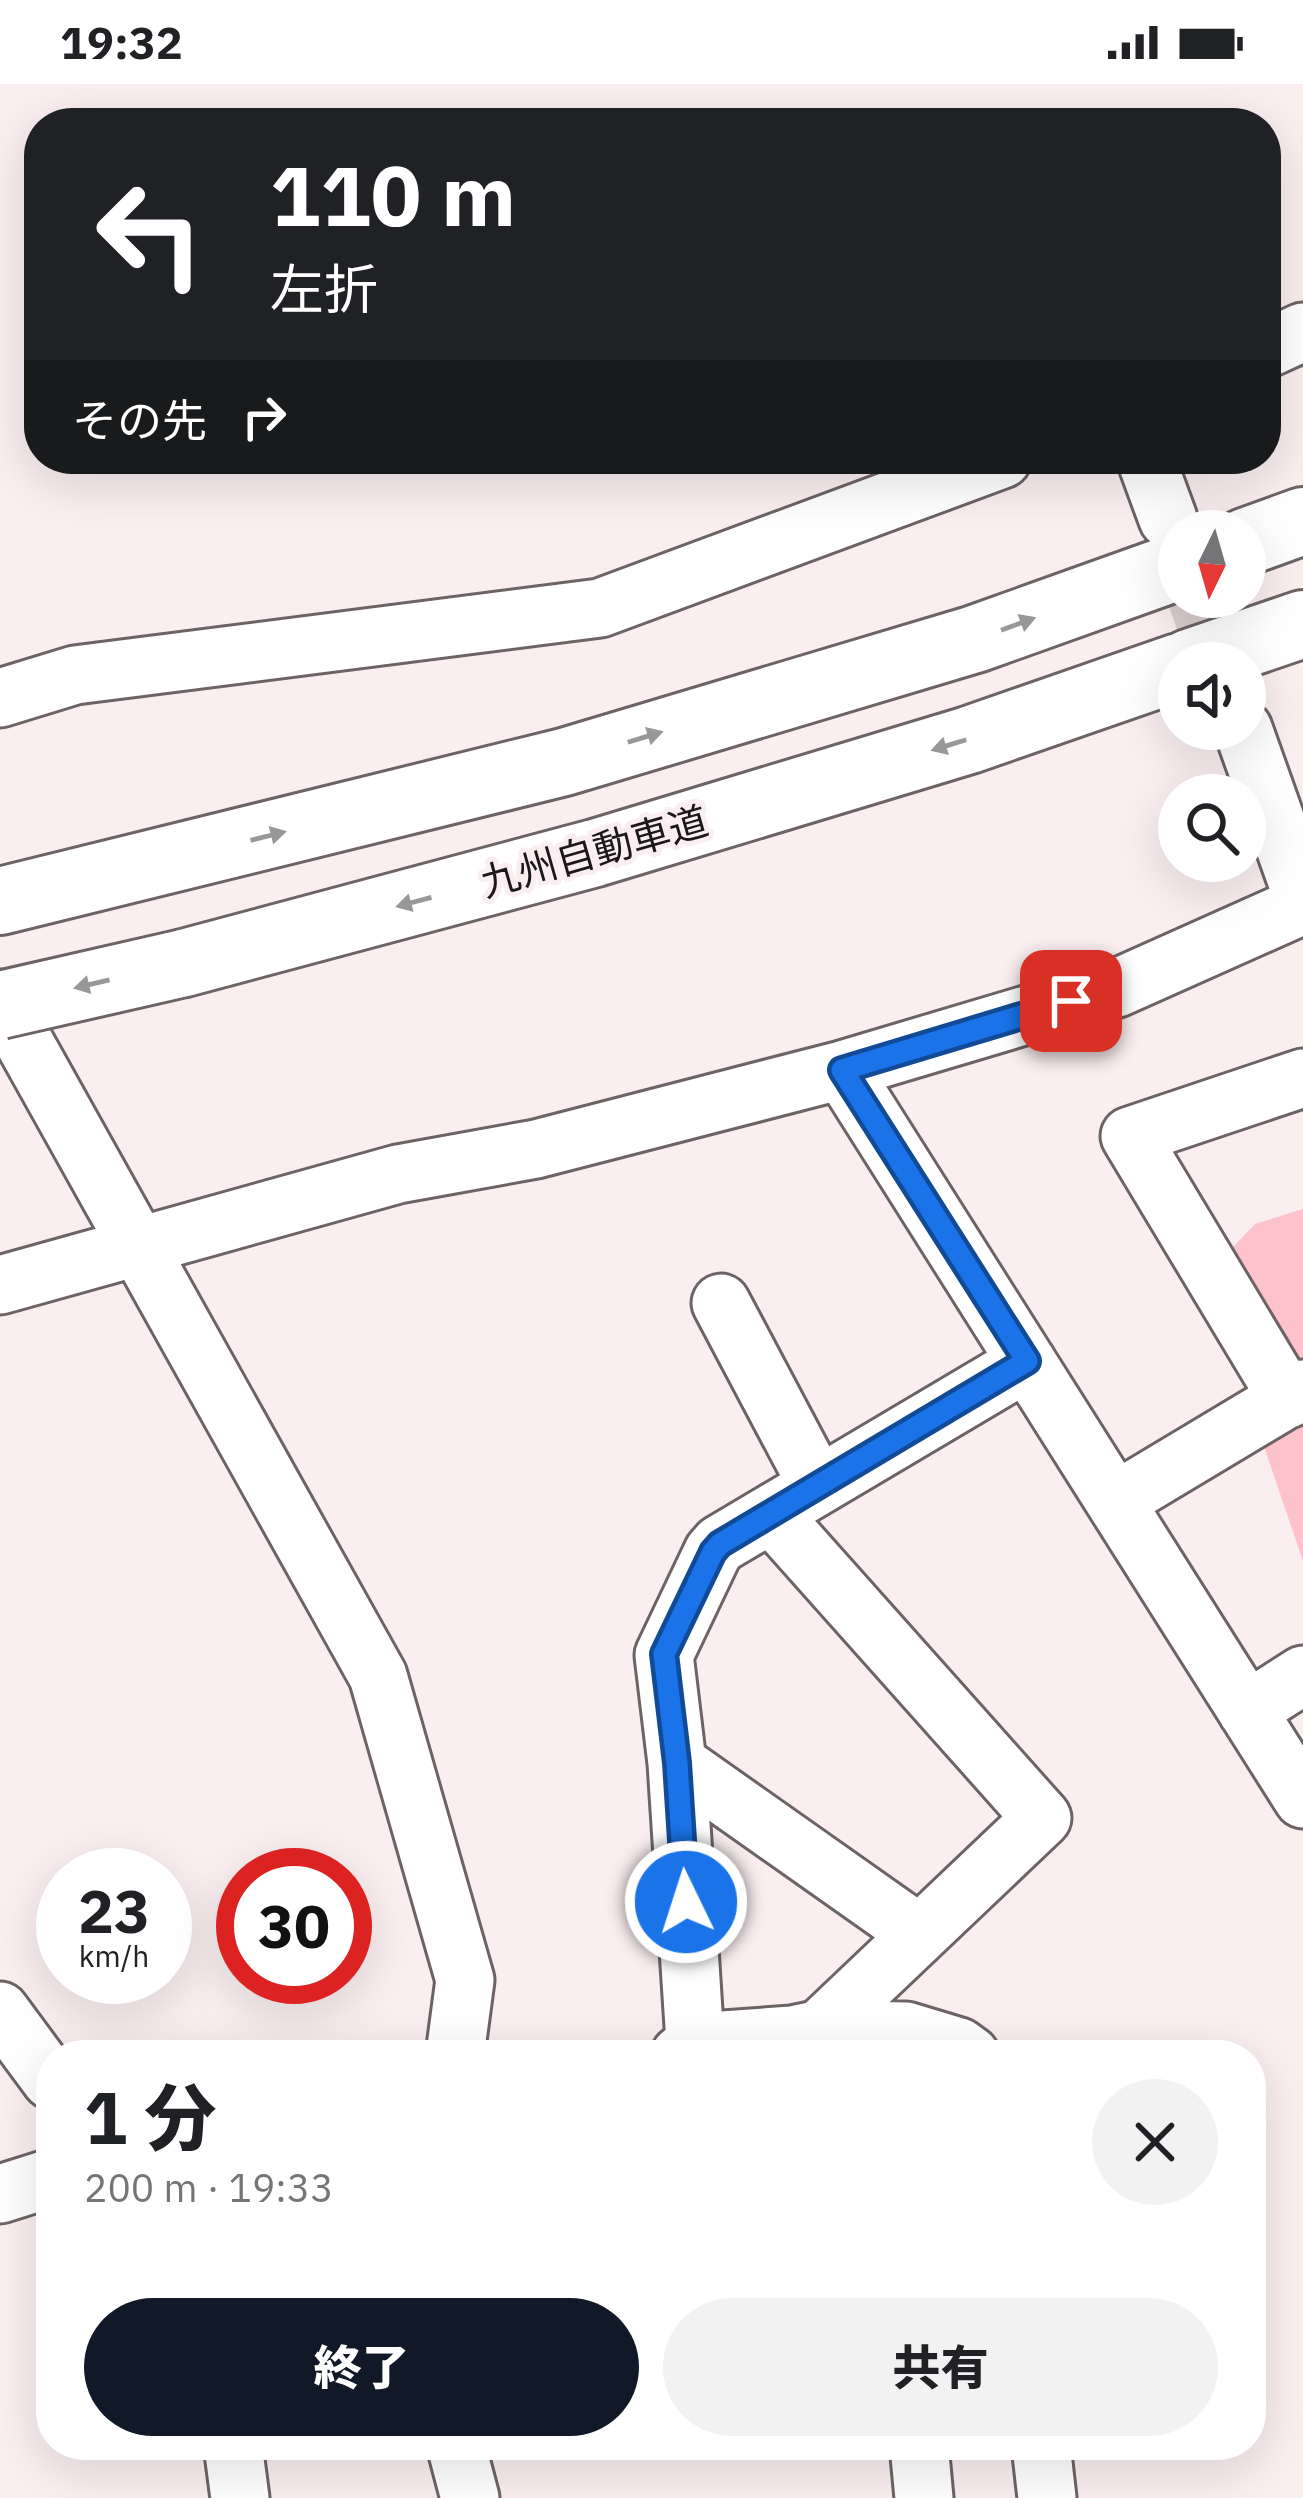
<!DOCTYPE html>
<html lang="ja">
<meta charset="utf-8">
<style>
:root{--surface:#fff;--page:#f2f2f2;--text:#202124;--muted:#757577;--accent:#111827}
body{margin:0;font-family:"IBM Plex Sans","Noto Sans JP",sans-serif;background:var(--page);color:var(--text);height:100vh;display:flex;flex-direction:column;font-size:45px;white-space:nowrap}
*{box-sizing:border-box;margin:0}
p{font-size:39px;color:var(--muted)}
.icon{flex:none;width:66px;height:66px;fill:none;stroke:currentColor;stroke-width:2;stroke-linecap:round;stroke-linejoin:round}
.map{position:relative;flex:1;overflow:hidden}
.sheet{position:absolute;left:36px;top:1956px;width:1230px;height:420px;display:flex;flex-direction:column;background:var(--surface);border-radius:48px;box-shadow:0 12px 48px #0002}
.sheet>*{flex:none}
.banner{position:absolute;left:24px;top:24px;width:1257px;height:366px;border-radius:48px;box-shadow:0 12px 48px #0002;background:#202124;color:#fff;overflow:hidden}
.needle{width:78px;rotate:185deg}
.tools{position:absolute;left:1158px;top:426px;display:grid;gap:24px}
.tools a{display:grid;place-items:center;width:108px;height:108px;border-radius:50%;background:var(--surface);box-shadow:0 12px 48px #0002;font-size:60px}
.speed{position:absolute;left:36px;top:1764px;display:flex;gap:24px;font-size:60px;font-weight:700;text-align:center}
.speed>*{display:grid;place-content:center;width:156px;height:156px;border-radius:50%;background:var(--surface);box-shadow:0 12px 48px #0002;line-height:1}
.speed small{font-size:30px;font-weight:400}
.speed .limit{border:18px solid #d22;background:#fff;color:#111}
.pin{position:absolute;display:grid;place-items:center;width:102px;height:102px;color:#fff;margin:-51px;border-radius:24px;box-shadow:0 6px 18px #0006}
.me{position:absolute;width:132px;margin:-66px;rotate:356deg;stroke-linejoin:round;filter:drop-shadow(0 0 9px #0008)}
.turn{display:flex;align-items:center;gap:42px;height:252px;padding:0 48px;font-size:54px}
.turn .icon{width:156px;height:156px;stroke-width:2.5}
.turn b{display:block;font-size:84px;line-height:102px}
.then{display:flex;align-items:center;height:114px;padding:0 48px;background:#0003;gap:24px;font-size:45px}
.round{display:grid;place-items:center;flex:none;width:126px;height:126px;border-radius:63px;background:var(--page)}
.overview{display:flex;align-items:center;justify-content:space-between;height:204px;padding:0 48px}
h1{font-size:72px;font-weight:800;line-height:90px}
.button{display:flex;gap:24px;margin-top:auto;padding:24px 48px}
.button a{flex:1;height:138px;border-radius:72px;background:var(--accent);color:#fff;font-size:48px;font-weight:800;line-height:138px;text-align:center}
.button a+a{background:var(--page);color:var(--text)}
.status{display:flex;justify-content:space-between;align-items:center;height:84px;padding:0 60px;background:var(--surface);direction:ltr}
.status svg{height:33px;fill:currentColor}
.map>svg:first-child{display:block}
.green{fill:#fdc2cc}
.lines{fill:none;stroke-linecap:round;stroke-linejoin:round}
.minor-tunnel{stroke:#d9ced0;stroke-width:57;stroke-dasharray:57 28;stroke-linecap:butt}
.minor-casing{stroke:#6d6365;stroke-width:63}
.highway-casing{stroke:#6d6365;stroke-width:72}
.minor{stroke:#fff;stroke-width:57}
.highway{stroke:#fff;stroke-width:66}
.highway-bridge-casing{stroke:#6d6365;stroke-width:72;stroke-linecap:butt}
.highway-bridge{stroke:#fff;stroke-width:66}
.oneway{fill:#999798}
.route-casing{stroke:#114b97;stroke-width:30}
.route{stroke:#1a73e8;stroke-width:21}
.labels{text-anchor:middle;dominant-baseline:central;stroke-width:10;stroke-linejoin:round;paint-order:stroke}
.street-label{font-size:39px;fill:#1c1819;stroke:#faeef0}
</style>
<div class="status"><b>19:32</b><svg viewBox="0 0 49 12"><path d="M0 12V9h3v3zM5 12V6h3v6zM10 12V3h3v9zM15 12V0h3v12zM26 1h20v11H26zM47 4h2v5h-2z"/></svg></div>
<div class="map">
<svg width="1303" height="2414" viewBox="0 0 1303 2414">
<rect width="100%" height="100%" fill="#faeef0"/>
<path class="green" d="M1303,1125v352l-60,-176 -20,-107 9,-30 23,-24z"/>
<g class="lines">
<path class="minor-tunnel" d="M1196,513l23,66"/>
<g class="minor-casing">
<path id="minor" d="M1266,265l37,-17
M1146,375l22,60
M0,614l75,-23 525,-67 402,-149
M1243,645l60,169
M0,915l378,677 87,304 -10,75
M842,986l461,729
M0,1201l398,-111 138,-25 306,-79 275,-82 186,-83
M721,1219l97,183
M1288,1315l-158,-263 173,-58
M1116,1417l187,-112
M771,1430l271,304 -222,211
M1247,1627l56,-36
M677,1679l241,170
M0,1927l51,69
M695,1958l-18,-279 -13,-108 49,-103 7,-8 307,-182
M680,1971l15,-13 97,-7 28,-6 86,2 53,16 11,8
M0,2110l51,-16
M233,2361l7,53
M456,2361l14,53
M919,2361l5,53
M1041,2361l6,53"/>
</g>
<g class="highway-casing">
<path id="highway" d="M1245,458l58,-21
M1189,579l114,-39
M0,817l564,-139 411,-123 204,-73
M184,879l411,-110 374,-113 210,-73"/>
</g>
<use href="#minor" class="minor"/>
<use href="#highway" class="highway"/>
<g class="highway-bridge-casing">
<path id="highway-bridge" d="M0,921l184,-42"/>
</g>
<use href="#highway-bridge" class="highway-bridge"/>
</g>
<defs><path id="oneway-solid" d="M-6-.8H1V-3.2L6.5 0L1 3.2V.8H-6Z" transform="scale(3)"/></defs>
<g class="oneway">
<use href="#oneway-solid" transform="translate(1018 540) rotate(-20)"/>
<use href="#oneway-solid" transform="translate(645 653) rotate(-17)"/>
<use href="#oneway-solid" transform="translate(949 661) rotate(163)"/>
<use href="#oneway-solid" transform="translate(268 752) rotate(-14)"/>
<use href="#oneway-solid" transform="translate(414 818) rotate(165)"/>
<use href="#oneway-solid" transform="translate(92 900) rotate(167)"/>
</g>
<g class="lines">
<g class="route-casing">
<path id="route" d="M686,1818l-9,-139 -13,-109 49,-102 7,-8 307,-183 -185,-291 229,-69"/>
</g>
<use href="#route" class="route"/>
</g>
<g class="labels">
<g class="street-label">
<text transform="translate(594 767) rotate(-16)">九州自動車道</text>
</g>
</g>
</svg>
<div class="tools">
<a><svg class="needle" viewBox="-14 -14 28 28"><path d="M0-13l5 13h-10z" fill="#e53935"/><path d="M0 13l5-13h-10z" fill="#757577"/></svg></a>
<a><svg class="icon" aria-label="sound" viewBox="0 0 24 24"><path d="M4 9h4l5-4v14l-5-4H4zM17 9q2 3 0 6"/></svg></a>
<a><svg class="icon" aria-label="search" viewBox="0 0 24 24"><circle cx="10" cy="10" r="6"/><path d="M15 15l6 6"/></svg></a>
</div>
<div class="speed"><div>23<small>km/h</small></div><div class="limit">30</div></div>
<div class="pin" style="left:1071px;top:917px;background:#d93025"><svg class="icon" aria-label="arrive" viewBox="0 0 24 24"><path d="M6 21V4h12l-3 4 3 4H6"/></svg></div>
<svg class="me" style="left:686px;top:1818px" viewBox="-20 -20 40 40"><circle r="17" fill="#1a73e8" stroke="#fff" stroke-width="3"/><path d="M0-11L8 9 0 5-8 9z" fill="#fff"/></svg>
<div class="banner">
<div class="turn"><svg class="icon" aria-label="left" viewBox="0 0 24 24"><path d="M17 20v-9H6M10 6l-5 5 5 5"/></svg><div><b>110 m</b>左折</div></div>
<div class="then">その先<svg class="icon" aria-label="right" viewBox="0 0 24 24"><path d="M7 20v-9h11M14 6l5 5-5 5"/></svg></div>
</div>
<section class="sheet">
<div class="overview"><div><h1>1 分</h1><p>200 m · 19:33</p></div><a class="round"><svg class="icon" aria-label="close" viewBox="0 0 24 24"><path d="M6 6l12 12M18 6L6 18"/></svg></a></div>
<div class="button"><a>終了</a><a>共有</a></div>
</section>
</div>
